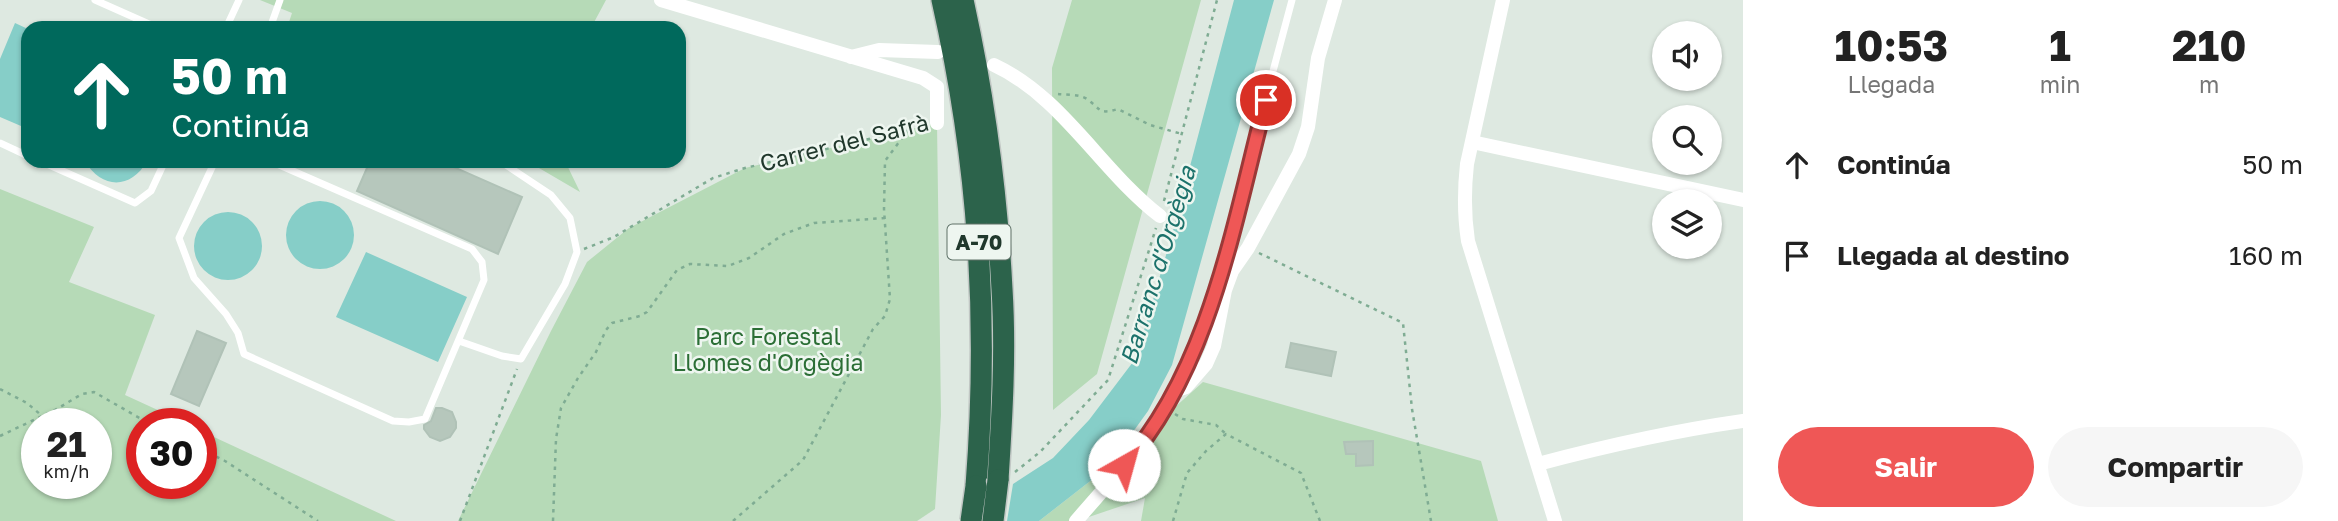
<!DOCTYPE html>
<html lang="es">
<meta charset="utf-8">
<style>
:root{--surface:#fff;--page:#f6f6f6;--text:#222;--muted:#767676;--accent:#ef5756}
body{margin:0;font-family:"Golos Text",sans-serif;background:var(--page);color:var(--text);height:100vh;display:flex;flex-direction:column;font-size:26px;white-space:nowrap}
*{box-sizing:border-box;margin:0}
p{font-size:23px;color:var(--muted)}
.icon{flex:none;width:38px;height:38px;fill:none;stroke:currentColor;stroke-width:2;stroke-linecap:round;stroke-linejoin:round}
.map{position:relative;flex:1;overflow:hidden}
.drawer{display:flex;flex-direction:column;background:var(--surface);width:595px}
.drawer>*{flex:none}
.top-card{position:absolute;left:21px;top:21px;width:665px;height:147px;border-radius:21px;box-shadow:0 2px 5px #0004;background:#00695c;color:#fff;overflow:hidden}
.controls{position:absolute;left:1652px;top:21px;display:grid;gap:14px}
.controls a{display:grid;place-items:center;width:70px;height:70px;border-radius:50%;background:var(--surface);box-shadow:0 2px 5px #0004;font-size:35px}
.speed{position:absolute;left:21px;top:408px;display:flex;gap:14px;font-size:35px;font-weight:700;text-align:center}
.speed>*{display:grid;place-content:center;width:91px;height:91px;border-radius:50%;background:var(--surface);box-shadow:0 2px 5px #0004;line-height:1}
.speed small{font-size:18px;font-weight:400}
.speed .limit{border:10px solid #d22;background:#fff;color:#111}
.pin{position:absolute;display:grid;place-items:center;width:60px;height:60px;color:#fff;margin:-30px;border:4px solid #fff;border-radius:50%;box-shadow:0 2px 7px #0007}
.me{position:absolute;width:77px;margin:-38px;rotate:38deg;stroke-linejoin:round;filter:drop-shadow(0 0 5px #0008)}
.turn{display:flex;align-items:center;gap:24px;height:147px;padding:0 35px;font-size:32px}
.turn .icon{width:91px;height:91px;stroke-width:2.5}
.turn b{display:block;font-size:49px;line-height:60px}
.eta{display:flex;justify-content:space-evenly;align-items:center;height:119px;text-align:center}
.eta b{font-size:42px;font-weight:700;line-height:49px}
.cta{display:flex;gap:14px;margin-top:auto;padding:14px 35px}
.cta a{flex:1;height:80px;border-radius:42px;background:var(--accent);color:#fff;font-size:28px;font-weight:700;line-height:80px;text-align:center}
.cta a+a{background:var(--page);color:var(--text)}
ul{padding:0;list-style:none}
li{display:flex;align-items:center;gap:21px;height:91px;padding:0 35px}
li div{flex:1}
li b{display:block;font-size:26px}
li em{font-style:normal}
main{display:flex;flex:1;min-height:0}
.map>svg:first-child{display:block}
.green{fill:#b6dab7;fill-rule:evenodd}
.water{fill:#86cec8}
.building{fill:#b6c7bc;stroke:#b0c2b7;stroke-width:2}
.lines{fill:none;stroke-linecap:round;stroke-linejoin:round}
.motorway-casing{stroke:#c1c7c4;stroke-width:24}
.path{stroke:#7fac93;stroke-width:2.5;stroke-dasharray:3.5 5;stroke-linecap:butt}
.service{stroke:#fff;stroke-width:7}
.minor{stroke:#fff;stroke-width:14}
.motorway{stroke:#2c634b;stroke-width:21}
.motorway-bridge-casing{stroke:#c1c7c4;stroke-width:24;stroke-linecap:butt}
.motorway-bridge{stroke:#2c634b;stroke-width:21}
.route-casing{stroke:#9b3938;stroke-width:18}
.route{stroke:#ef5756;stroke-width:12}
.labels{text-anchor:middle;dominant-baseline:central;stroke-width:5;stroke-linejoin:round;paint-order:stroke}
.shield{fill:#eef6f0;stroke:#5e7167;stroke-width:2}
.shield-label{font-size:21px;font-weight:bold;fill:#20382c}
.street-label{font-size:23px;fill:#20382c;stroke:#eef6f0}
.park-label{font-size:23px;fill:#2b6e35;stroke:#eef6f0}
.water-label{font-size:24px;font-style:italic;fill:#1c726b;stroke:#eef6f0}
</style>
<main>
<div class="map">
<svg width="1743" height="521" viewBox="0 0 1743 521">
<rect width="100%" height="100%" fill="#dee9e1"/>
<path class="green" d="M260,0h346l-15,28h-304l5,-15z
M1072,0h129l-104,374 -44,36 -1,-342z
M937,123l4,292 -6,94 -18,12h-459l93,-190 36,-69 42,-34 116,-60z
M527,161h38l15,31z
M0,189l94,38 -25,55 86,33 -30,80 61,28 -44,1v59h59v-52l195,90h-396zM37,424h59v59h-59z
M1203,382l278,79 17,60h-357l4,-23 -68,23h-38l68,-53z"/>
<path class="water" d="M1234,0h40l-102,365 -24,46 -41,57 -68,53h-32l6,-37 40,-26 36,-38 47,-62 35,-120z
M15,23l13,6v100l-28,-12v-58z
M85,161h62c-16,29 -46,28 -62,0z
M286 235a34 34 0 1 1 68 0a34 34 0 1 1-68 0Z
M194 246a34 34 0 1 1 68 0a34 34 0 1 1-68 0Z
M366,252l101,45 -29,65 -102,-45z"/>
<path class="building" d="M370,161h70l82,36 -24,57 -141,-63z
M197,331l29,12 -27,63 -28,-12z
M1291,343l45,9 -5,24 -45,-9z
M436,408h6l10,4 4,10v6l-6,9 -10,4 -10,-4 -6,-8v-4l7,-4z
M1373,441v24l-17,1v-12h-10l-2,-12z"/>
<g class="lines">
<g class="motorway-casing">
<path id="motorway" d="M942,0c37,164 47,319 34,486
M963,0c21,95 34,192 39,289 4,64 0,128 -4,191"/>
</g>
<path class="path" d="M1058,94c9,1 21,0 29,5 14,10 11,16 31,10l32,16 32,9
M1164,201l53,-201
M584,249l30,-12 99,-59 32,-10 179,-42
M1259,253l144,70 9,86 19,112
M0,389l27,14 14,12
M1175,414l8,5 33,6 10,9
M0,436l55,-26 27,-16 12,-2 56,32
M201,449l24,12 93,60
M1015,472l25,-20 68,-72 48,-152
M460,521l57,-152
M553,521l3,-82 5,-31 17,-30 18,-26 10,-22 6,-7 28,-7 7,-4 30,-42 13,-6 38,2 21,-8 35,-24 30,-11 71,-5
M733,521l70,-61 70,-131 12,-13 5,-17 -6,-90 1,-48 23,-31
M1173,521l14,-48 19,-22 20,-17 75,39 19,48"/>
<path class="service" d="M95,0l63,28
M226,28l13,-28
M270,28l10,-28
M0,143l28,13
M40,161l95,42 16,-12 14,-30
M215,161l-36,77 15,40 32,36 12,19 6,21 149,67 16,1 16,-3 59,-139 -2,-18 -10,-13 -202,-88
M459,341l43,15 19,3 44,-75 12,-32 -7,-34 -19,-23 -51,-34
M1179,387l26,-61 87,-326"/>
<path class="minor" d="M661,0l262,78 14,9v36
M1503,0l-36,164c-3,27 -3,51 1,77l87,280
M851,57l28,-7 59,2
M994,65c69,32 107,106 166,151
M1472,142l271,58
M1538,464c68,-18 135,-33 205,-43
M1076,521l63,-72 38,-59 9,-3 20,-23 8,-18 11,-56 7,-19 16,-23 51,-94 9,-27 10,-69 17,-58"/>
<use href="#motorway" class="motorway"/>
<g class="motorway-bridge-casing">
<path id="motorway-bridge" d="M971,521l5,-35
M993,521l5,-41"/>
</g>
<use href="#motorway-bridge" class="motorway-bridge"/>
</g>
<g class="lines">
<g class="route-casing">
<path id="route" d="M1124,465c86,-96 110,-243 142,-365"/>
</g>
<use href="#route" class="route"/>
</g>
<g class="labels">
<rect class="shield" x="947.5" y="224.5" width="63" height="35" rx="5"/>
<g class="shield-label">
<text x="979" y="242">A-70</text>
</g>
<g class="street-label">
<text transform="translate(844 142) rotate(-14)">Carrer del Safrà</text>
</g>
<g class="park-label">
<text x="768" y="336">Parc Forestal<tspan x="768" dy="26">Llomes d'Orgègia</tspan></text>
</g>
<g class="water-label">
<text transform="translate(1157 265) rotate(-73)">Barranc d'Orgègia</text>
</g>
</g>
</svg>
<div class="controls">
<a><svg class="icon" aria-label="sound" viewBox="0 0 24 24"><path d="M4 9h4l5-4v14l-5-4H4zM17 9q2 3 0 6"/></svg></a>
<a><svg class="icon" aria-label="search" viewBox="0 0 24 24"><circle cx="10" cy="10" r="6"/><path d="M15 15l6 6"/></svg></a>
<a><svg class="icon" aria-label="layers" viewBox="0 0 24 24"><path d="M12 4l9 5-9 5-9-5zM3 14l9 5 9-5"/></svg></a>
</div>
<div class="speed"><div>21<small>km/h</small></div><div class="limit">30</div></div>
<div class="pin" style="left:1266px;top:100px;background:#d93025"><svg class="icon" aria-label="arrive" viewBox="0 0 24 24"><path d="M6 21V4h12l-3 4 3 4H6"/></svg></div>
<svg class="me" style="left:1124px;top:465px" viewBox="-20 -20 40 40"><circle r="19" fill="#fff"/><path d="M0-13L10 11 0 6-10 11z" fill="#ef5756"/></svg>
<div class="top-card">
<div class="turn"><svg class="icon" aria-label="ahead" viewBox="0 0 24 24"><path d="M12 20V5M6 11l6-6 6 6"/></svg><div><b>50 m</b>Continúa</div></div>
</div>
</div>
<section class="drawer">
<div class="eta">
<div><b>10:53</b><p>Llegada</p></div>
<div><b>1</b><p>min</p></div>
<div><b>210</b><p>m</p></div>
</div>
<ul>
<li><svg class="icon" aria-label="ahead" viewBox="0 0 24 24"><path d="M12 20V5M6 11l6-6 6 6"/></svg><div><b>Continúa</b></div><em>50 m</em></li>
<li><svg class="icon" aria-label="arrive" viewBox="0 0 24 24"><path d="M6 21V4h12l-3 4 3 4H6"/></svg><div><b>Llegada al destino</b></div><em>160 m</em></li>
</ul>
<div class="cta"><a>Salir</a><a>Compartir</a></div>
</section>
</main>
